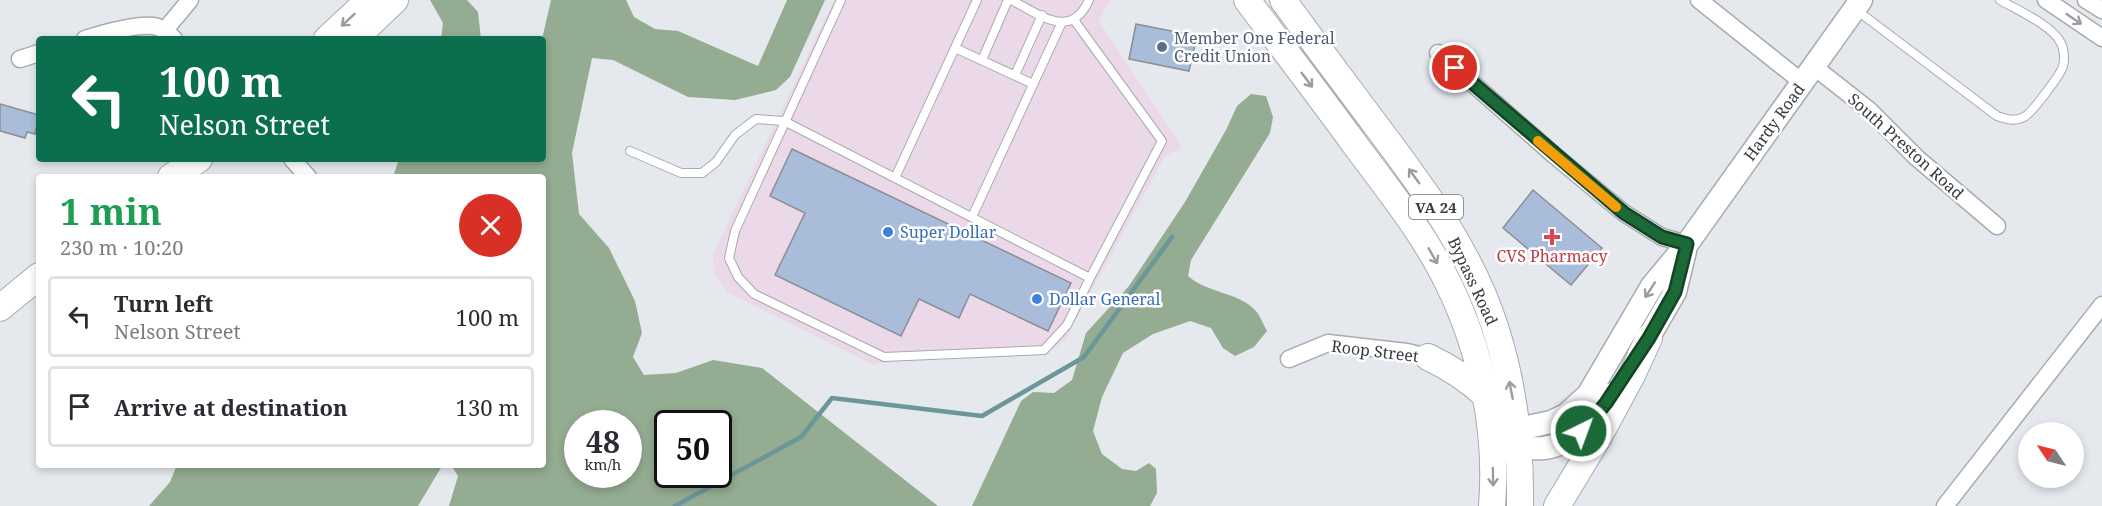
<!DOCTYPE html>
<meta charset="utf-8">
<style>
:root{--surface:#fff;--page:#f2f2f3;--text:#2b2b33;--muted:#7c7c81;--line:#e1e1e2}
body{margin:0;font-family:"Noto Serif",serif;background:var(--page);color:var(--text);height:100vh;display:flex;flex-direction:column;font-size:22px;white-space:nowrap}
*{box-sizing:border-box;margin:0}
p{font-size:20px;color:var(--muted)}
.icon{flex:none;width:33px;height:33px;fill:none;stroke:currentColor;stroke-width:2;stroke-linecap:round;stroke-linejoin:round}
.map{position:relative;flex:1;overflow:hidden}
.drawer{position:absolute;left:36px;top:174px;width:510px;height:294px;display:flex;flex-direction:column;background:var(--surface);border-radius:6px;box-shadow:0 3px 9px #0003}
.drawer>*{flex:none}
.top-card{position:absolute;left:36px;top:36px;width:510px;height:126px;border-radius:6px;box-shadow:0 3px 9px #0003;background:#0b6e4f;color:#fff;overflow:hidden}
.needle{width:39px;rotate:305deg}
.buttons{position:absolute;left:2018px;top:422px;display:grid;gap:12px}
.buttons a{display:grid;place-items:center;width:66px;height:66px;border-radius:50%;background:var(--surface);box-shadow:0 3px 9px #0003;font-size:30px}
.speed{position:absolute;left:564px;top:410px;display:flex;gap:12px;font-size:30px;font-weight:700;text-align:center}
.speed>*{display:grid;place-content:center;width:78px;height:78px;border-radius:50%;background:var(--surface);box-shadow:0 3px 9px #0003;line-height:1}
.speed small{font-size:15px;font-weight:400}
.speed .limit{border:3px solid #111;border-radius:9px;background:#fff;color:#111}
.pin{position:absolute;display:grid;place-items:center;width:51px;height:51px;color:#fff;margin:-26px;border:3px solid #fff;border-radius:50%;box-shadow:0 2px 6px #0007}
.me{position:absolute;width:66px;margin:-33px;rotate:42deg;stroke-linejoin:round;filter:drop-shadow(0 0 4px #0008)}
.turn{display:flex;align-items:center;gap:21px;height:126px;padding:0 24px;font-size:27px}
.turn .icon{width:78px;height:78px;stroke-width:2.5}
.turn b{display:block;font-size:42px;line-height:51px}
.round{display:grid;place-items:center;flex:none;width:63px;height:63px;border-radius:32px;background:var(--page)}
.summary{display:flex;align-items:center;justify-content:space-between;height:102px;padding:0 24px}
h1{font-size:36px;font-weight:700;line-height:45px;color:#1e9e55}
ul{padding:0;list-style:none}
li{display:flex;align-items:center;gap:18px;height:81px;margin:0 12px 9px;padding:0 12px;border:3px solid var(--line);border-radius:6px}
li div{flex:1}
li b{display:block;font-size:22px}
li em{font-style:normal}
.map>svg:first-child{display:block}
.commercial{fill:#ebd8e8}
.forest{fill:#94ac91;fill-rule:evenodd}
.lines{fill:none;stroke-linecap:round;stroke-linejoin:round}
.stream{stroke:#6b979a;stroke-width:4.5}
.building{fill:#a9bdda;stroke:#8b8e93;stroke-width:1.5}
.service-casing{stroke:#a7aaaf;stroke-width:10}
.minor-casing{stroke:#a7aaaf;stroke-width:19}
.secondary-casing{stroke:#a7aaaf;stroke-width:25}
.primary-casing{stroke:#a7aaaf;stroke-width:28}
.service{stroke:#fff;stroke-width:8}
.minor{stroke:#fff;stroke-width:16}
.secondary{stroke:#fff;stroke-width:22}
.primary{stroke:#fff;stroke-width:26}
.oneway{stroke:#9c9c9e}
.route-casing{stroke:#124424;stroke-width:15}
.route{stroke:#1c6938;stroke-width:10}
.slow{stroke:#f59e0b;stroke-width:10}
.service-dot{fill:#5c6f8a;stroke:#fff;stroke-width:2}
.shop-dot{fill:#3f7fe0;stroke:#fff;stroke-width:2}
.health-dot{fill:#e0444e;stroke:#fff;stroke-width:2}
.labels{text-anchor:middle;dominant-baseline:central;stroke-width:5;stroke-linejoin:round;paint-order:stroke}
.shield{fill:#fff;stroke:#747576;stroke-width:1.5}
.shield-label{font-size:15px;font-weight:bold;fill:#383a3c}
.service-label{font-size:16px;fill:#4e5e75;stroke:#fff;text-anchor:start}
.street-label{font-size:16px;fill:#383a3c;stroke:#fff}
.shop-label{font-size:16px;fill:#366cbe;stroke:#fff;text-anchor:start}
.health-label{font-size:16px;fill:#be3a42;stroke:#fff}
</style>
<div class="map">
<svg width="2102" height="506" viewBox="0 0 2102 506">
<rect width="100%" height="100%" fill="#e5e9ee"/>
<path class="commercial" d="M834,0h276l-11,21 83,126 -17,9 -100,184 -18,13 -22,3 -22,-4 -131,12 -146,-72 -12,-21 -1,-17z"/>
<path class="forest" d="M430,0h37l11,12 3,27h-40l2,-16z
M551,0h75l8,17 21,12 23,2 80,35 29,-66h38l-35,77 -14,13 -41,10 -47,-3 -75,-37 -21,-2 -20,95 7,61 30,34 26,53 7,32 -9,24 11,18 32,-2 37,-13 49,8 176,138h-489l9,-30 -7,-11h92v-288h-150l6,-18h144l-1,-120zM578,423h50v51h-50zM668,423h50v51h-50z
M1251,94l15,2 7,21 -3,16 -79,127 -3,16c19,17 50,16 67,34 5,5 8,14 12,21l-13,16 -19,9 -12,-8 -12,-20 -21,-7 -37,13 -30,19 -21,44 -9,34 9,23 20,15 14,2 13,-8 7,6 1,24 -7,13h-178l49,-105 12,-9 21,1 18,-13 14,-47 43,-47 56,-84 41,-72 11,-24z
M175,465h271l-4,1 -24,40h-269l21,-24 6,-15z"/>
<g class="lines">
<path class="stream" d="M675,506l126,-69 31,-39 150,18 102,-59 88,-120"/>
</g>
<path class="building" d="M1136,24l61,12 -8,35 -60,-12z
M0,104l39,11 -4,19 -8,-2 -2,6 -25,-7z
M792,149l279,134 -23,48 -78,-37 -11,24 -40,-19 -18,37 -126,-61 30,-62 -35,-17z
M1533,190l69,58 -31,37 -68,-57z"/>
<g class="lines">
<g class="service-casing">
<path id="service" d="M841,0l-106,231 -6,27 9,19 16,17 130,63 160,-7 23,-25 23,-47
M1011,0c28,14 60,41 78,0
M1855,9l142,107c9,3 18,6 27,1 8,-4 37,-43 39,-51 2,-7 1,-17 -2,-23 -9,-18 -44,-33 -61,-43
M955,48l78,36
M982,60l26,-60
M1015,75l27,-60
M630,151l51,22h21l14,-11 19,-27 21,-16 28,2 306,157 72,-137 -88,-121
M895,178l82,-178
M972,217l90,-195"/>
</g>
<g class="minor-casing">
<path id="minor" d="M1699,0l103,82
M2046,0l56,38
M2086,0l16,10
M165,30l25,-30
M85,39c19,-6 49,-15 68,-13 9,1 15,7 21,13
M1438,53l116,102 70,58 38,24 25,7
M20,59l19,-6
M1813,66l56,44 48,48 80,68
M292,159l16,18
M1289,359l39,-16 79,9 21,5
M1945,506l157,-201"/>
</g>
<g class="secondary-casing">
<path id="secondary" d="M1639,354l36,-62 10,-41
M1493,447l25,-18 33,-7 15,-7 22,-20 64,-109 35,-42 174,-244
M1502,447c14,0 28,2 42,1 31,-4 52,-30 68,-54"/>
</g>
<g class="primary-casing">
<path id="primary" d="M1247,0c35,47 71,94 106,142 34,46 71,91 96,143 33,68 49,146 43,221
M1283,0c31,43 63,85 95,128 46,61 93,124 117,199 19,58 26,117 25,179
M327,39l42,-39
M354,39l41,-39
M171,177l28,-18
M0,308l39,-32
M1428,357c21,10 39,21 57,38
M1557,506l41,-68 34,-63 17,-37"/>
</g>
<use href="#service" class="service"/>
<use href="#minor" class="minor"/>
<use href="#secondary" class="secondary"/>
<use href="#primary" class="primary"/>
</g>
<defs><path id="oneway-shaft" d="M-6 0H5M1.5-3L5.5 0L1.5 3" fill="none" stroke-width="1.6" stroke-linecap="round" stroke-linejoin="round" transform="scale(1.5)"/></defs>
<g class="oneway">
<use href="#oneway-shaft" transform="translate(2074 19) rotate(34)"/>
<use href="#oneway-shaft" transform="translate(348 20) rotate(137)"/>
<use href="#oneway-shaft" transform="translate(1307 80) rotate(53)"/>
<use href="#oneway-shaft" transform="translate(1414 176) rotate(-126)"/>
<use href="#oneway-shaft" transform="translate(1433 256) rotate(60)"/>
<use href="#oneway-shaft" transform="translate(1650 290) rotate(123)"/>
<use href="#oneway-shaft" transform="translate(1511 390) rotate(-101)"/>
<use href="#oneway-shaft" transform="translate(1493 477) rotate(89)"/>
</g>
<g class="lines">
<g class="route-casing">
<path id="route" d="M1455,68l169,145 38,24 25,7 -12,48 -26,46 -43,65 -14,17 -11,11"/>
</g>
<use href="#route" class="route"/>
<path class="slow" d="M1538,141l78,66"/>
</g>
<circle class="service-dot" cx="1162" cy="47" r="6"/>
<g class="shop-dot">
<circle cx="888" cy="232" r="6"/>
<circle cx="1037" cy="299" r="6"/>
</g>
<path class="health-dot" d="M1549 228h6v6h6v6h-6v6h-6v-6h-6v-6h6z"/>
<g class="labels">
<rect class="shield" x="1409" y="195" width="54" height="24" rx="4.5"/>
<g class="shield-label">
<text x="1436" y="207">VA 24</text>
</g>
<g class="service-label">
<text x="1174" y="38">Member One Federal<tspan x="1174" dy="18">Credit Union</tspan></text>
</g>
<g class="street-label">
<text transform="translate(1774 122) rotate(-54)">Hardy Road</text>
<text transform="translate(1906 146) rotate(42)">South Preston Road</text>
<text transform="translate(1473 281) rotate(65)">Bypass Road</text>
<text transform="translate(1375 351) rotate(7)">Roop Street</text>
</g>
<g class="shop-label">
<text x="900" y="232">Super Dollar</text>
<text x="1049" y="299">Dollar General</text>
</g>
<g class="health-label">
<text x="1552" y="256">CVS Pharmacy</text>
</g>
</g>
</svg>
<div class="buttons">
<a><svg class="needle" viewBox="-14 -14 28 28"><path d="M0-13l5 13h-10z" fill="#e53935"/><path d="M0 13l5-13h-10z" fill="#7c7c81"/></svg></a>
</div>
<div class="speed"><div>48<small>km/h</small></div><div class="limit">50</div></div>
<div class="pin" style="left:1455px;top:68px;background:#d93025"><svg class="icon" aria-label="arrive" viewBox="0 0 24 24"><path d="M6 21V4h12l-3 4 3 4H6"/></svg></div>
<svg class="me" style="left:1581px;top:431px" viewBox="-20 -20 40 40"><circle r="17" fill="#1c6938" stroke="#fff" stroke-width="3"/><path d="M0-11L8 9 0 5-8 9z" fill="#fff"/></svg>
<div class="top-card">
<div class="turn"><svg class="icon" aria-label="left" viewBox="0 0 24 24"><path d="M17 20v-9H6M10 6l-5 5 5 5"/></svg><div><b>100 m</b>Nelson Street</div></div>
</div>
<section class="drawer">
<div class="summary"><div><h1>1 min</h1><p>230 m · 10:20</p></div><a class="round" style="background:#d93025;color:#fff"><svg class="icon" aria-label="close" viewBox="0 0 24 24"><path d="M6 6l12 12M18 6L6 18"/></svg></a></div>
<ul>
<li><svg class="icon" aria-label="left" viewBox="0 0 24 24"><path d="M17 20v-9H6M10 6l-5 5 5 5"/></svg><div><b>Turn left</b><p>Nelson Street</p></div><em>100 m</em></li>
<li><svg class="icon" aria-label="arrive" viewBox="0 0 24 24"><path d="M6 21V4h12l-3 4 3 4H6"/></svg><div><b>Arrive at destination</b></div><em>130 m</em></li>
</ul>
</section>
</div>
